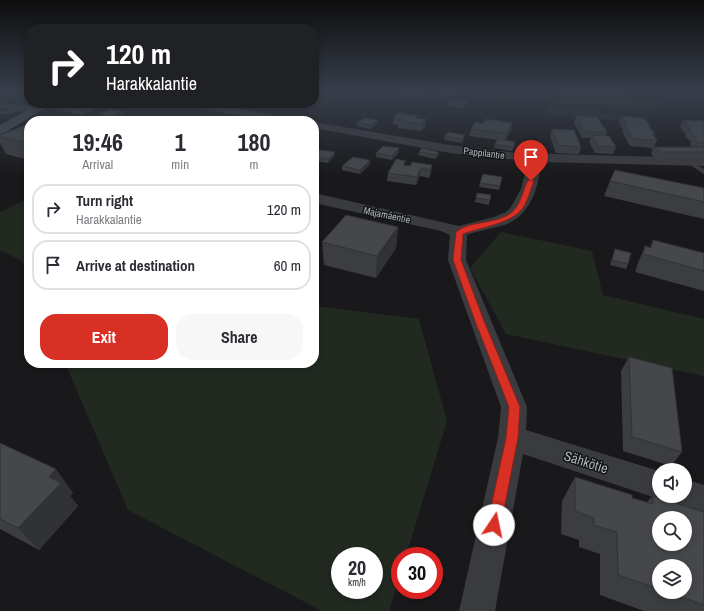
<!DOCTYPE html>
<meta charset="utf-8">
<style>
:root{--surface:#fff;--page:#f7f7f7;--text:#2b2b33;--muted:#7c7c81;--line:#e1e1e2;--accent:#d93025}
body{margin:0;font-family:"Archivo Narrow",sans-serif;background:var(--page);color:var(--text);height:100vh;display:flex;flex-direction:column;font-size:15px;white-space:nowrap}
*{box-sizing:border-box;margin:0}
p{font-size:13px;color:var(--muted)}
.icon{flex:none;width:22px;height:22px;fill:none;stroke:currentColor;stroke-width:2;stroke-linecap:round;stroke-linejoin:round}
.map{position:relative;flex:1;overflow:hidden}
.sheet{position:absolute;left:24px;top:116px;width:295px;height:252px;display:flex;flex-direction:column;background:var(--surface);border-radius:16px;box-shadow:0 2px 6px #0003}
.sheet>*{flex:none}
.top-card{position:absolute;left:24px;top:24px;width:295px;height:84px;border-radius:16px;box-shadow:0 2px 6px #0003;background:#202124;color:#fff;overflow:hidden}
.fabs{position:absolute;left:652px;top:463px;display:grid;gap:8px}
.fabs a{display:grid;place-items:center;width:40px;height:40px;border-radius:50%;background:var(--surface);box-shadow:0 2px 6px #0003;font-size:20px}
.speed{position:absolute;left:331px;top:547px;display:flex;gap:8px;font-size:20px;font-weight:700;text-align:center}
.speed>*{display:grid;place-content:center;width:52px;height:52px;border-radius:50%;background:var(--surface);box-shadow:0 2px 6px #0003;line-height:1}
.speed small{font-size:10px;font-weight:400}
.speed .limit{border:6px solid #d22;background:#fff;color:#111}
.pin{position:absolute;display:grid;place-items:center;width:34px;height:34px;color:#fff;margin:-41px -17px;border-radius:50% 50% 50% 0;rotate:-45deg;box-shadow:0 0 4px #0007}
.pin .icon{rotate:45deg}
.me{position:absolute;width:44px;margin:-22px;rotate:11deg;stroke-linejoin:round;filter:drop-shadow(0 0 3px #0008)}
.turn{display:flex;align-items:center;gap:14px;height:84px;padding:0 16px;font-size:18px}
.turn .icon{width:52px;height:52px;stroke-width:2.5}
.turn b{display:block;font-size:28px;line-height:34px}
.eta{display:flex;justify-content:space-evenly;align-items:center;height:68px;text-align:center}
.eta b{font-size:24px;font-weight:700;line-height:28px}
.cta{display:flex;gap:8px;margin-top:auto;padding:8px 16px}
.cta a{flex:1;height:46px;border-radius:16px;background:var(--accent);color:#fff;font-size:16px;font-weight:700;line-height:46px;text-align:center}
.cta a+a{background:var(--page);color:var(--text)}
ul{padding:0;list-style:none}
li{display:flex;align-items:center;gap:12px;height:50px;margin:0 8px 6px;padding:0 8px;border:2px solid var(--line);border-radius:16px}
li div{flex:1}
li b{display:block;font-size:15px}
li em{font-style:normal}
.map>svg:first-child{display:block}
.green{fill:#212921;fill-rule:evenodd}
.lines{fill:none;stroke-linecap:round;stroke-linejoin:round}
.lane{fill:#3a3b3f;fill-rule:evenodd}
.street{fill:#3a3b3f;fill-rule:evenodd}
.secondary{fill:#484b4f;fill-rule:evenodd}
.wall{fill:#3b3d40;fill-rule:evenodd}
.shaded-wall{fill:#303234}
.building{fill:#45474b;stroke:#303234;fill-rule:evenodd}
.route{fill:#d93025;stroke:#8d1f18}
.labels{text-anchor:middle;dominant-baseline:central;stroke-width:3;stroke-linejoin:round;paint-order:stroke}
.far-street-label{font-size:10px;fill:#abb2ba;stroke:#131416}
.near-street-label{font-size:14px;fill:#abb2ba;stroke:#131416}
</style>
<div class="map">
<svg width="704" height="611" viewBox="0 0 704 611">
<rect width="100%" height="100%" fill="#19191b"/>
<path class="green" d="M0,92h29v11h2l-4,2 -27,-5z
M561,92h90l-22,1c10,7 21,7 32,11l-9,6 -35,-2 -21,-4 8,10 19,2 3,5 -84,-7z
M29,198v80l-7,-17 -22,-11v-38z
M501,232l91,19 11,44 101,24v57l-198,-42 -36,-66z
M314,306l105,13 28,102 -41,135h-6v20l-11,35h-67l-194,-101 -63,-147h249zM340,556h34v34h-34z"/>
<g class="lines">
<path class="lane" d="M20,107l2,1v2l-12,4h-10v-4h10z
M689,160l15,9v5l-17,-11v-2z"/>
<path class="street" d="M0,102c9,2 39,3 42,7 -6,7 -33,1 -42,-1z
M182,103h23l85,15 4,1 2,2h-25l-84,-15z
M314,122l136,23 66,8 188,5v8l-163,-4c-2,25 -11,55 -37,63 -12,4 -25,5 -37,10l-1,25 61,147 -1,23 133,41v25h8l-8,3 -136,-45 -28,157h-36l39,-173 3,-31 -53,-147 2,-25 -9,-4 -127,-28v-10l145,33 35,-9 12,-5 5,-5 10,-18 7,-28 -78,-8 -136,-25z
M685,479l19,6v30l-30,-11 -4,-8h15z"/>
<path class="secondary" d="M40,103h13l-49,30 -4,1v-9z"/>
</g>
<path class="wall" d="M443,92h13l-5,3 -8,-2z
M424,94v3l-5,3 -13,-2v-3z
M57,103l38,6 -14,6 -17,-4 -2,-3 -4,2 -6,-1 -2,-3z
M448,103l19,1 -4,4 -16,-2z
M122,111l1,4 -10,4 -12,-2 -1,-3z
M576,116l31,16 -2,4 11,11 -3,7 -18,-1 -6,-11 2,-4h-9l-8,-15z
M621,116l30,10 -1,2 5,6 -1,3 3,3 -3,7h38l-2,-3 1,-2 -6,-6 1,-2 -6,-7 3,-7 21,1v38h-48l-5,-5 2,-6 -23,-2 -8,-15 1,-2 -4,-6z
M393,118h25l8,8 -5,5 -23,-3v-3l-5,-1z
M378,120v4l-8,5 -14,-3v-3z
M512,123l-1,7 -6,10 10,5 -3,6 -18,-3 1,-4 2,-4 -28,-4 2,-7 12,-5z
M29,124v36l-23,-6 -6,-11v-8z
M552,129l29,18 -2,7 -23,-1 -6,-17z
M465,135l-1,3 -2,5 -18,-3 1,-4z
M399,148v4l-7,8 -16,-3v-4z
M314,149l21,3v3l-7,8 -14,-2z
M419,152h20v3l-4,4 -17,-4z
M370,160v4l-10,10 -18,-4v-4z
M405,165l5,1 22,-1 -1,8 -2,5 -9,-2 -4,9 -29,-4 1,-8z
M502,177l-3,13 -20,-3 1,-4z
M610,181l94,7v31l-100,-23z
M491,195l-2,10 -14,-3 1,-4z
M398,227l-2,21 -20,30 -52,-13 -2,-23z
M653,240l51,13v38l-69,-19 3,-9 7,-17 5,1z
M615,249l13,15 -2,5 -16,-4z
M629,357l53,95 -11,14 -48,-15 -2,-80z
M0,443l73,50 -3,3 8,10 -39,44 -39,-21z
M575,477l57,21 15,4 5,-6 52,16v99h-60l-44,-16v-41l-21,-7v-7l-18,-6 1,-33zM659,566l26,26h-26z"/>
<path class="shaded-wall" d="M452,92h4l-5,3z
M424,94v3l-5,3v-3z
M467,101v3l-4,4 1,-3z
M65,103l-4,2 1,3 -4,2 -1,-3z
M92,103l3,6 -14,6 -3,-7z
M122,111l1,4 -10,4 -1,-3z
M426,119v7l-5,5 1,-7z
M378,120v4l-8,5 1,-4z
M512,123l-1,7 -6,11 2,-8z
M465,135l-1,3 -2,5v-4z
M29,141v9l-4,-8z
M399,148v4l-7,8v-4z
M335,152v3l-7,8v-4z
M439,152v3l-4,4 1,-4z
M370,160v4l-10,10v-4z
M432,165l-1,8 -2,5 1,-8z
M421,168l-1,8 -4,9 1,-8z
M398,227l-2,21 -20,30 1,-22z
M56,469l17,24 -3,3 8,10 -39,44 -21,-22 31,-51z"/>
<path class="building" d="M412,92l12,2 -5,3 -13,-2z
M452,99l15,2 -3,4 -16,-2z
M57,103h8l-8,4 -7,-1z
M66,103h26l-14,5 -17,-3z
M110,109l12,2 -10,5 -12,-2z
M398,113l20,3 -2,2 10,1 -4,5 -23,-3 2,-2 -8,-1z
M576,116l21,1 10,15 -22,-1z
M621,116l23,2 7,8h-3l7,8h-3l5,6 -24,-1 -8,-15h2z
M156,118l12,2 -3,1h-16z
M364,118l14,2 -7,5 -15,-2z
M115,119l11,2h-16z
M486,119l26,4 -5,10 -36,-4 4,-7 8,2z
M683,120l21,1v22l-6,-1 -5,-5h3l-8,-8h3z
M29,124v17l-4,1 -25,-5v-2z
M552,129l22,1 7,17 -23,-2z
M448,132l17,3 -3,4 -17,-3z
M592,135l17,1 7,11 -18,-1z
M498,139l17,3 -2,5 -18,-3z
M383,146l16,2 -7,8 -16,-3z
M654,147h50v5h-44z
M422,148l17,4 -3,3 -17,-3z
M314,149l21,3 -7,7 -14,-2z
M353,157l17,3 -10,10 -18,-4z
M396,159l10,2 -3,4 7,1 2,-4 20,3 -2,5 -9,-2 -4,9 -29,-4z
M615,170l89,18v14l-94,-21z
M483,174l19,3 -2,9 -20,-3z
M477,193l14,2 -1,5 -14,-2z
M346,215l52,12 -21,29 -55,-14z
M653,240l51,13v18l-61,-17 2,-8 6,2z
M615,249l16,4 -3,11 -16,-4z
M629,357l43,11 10,84 -50,-15z
M0,443l56,26 -7,8 12,6 -43,45 -18,-9z
M575,477l57,18v3l21,6 -1,-8 52,16v93l-36,-13h17v-26h-26v23l-41,-14 -1,-43 -23,-7v-7l-19,-7zM659,518h26v26h-26z"/>
<linearGradient id="sky" x2="0" y2="1"><stop stop-color="#0e0e0f"/><stop offset="0.52" stop-color="#383e4a"/><stop offset="1" stop-color="#383e4a" stop-opacity="0"/></linearGradient>
<rect width="704" height="177" fill="url(#sky)"/>
<path class="route" d="M528,180l6,1c-4,9 -6,19 -11,27 -12,16 -42,19 -60,26l-2,26 23,61 36,86 -2,31 -17,87 -2,5 -5,2 -5,-2 -2,-5 19,-87 3,-31 -34,-86 -22,-61 3,-28c14,-12 39,-7 55,-19 10,-8 12,-23 17,-33z"/>
<g class="labels">
<g class="far-street-label">
<text transform="translate(484 153) rotate(7)">Pappilantie</text>
<text transform="translate(387 215) rotate(12)">Majamäentie</text>
</g>
<g class="near-street-label">
<text transform="translate(586 462) rotate(18)">Sähkötie</text>
</g>
</g>
</svg>
<div class="fabs">
<a><svg class="icon" aria-label="sound" viewBox="0 0 24 24"><path d="M4 9h4l5-4v14l-5-4H4zM17 9q2 3 0 6"/></svg></a>
<a><svg class="icon" aria-label="search" viewBox="0 0 24 24"><circle cx="10" cy="10" r="6"/><path d="M15 15l6 6"/></svg></a>
<a><svg class="icon" aria-label="layers" viewBox="0 0 24 24"><path d="M12 4l9 5-9 5-9-5zM3 14l9 5 9-5"/></svg></a>
</div>
<div class="speed"><div>20<small>km/h</small></div><div class="limit">30</div></div>
<div class="pin" style="left:531px;top:181px;background:#d93025"><svg class="icon" aria-label="arrive" viewBox="0 0 24 24"><path d="M6 21V4h12l-3 4 3 4H6"/></svg></div>
<svg class="me" style="left:494px;top:525px" viewBox="-20 -20 40 40"><circle r="19" fill="#fff"/><path d="M0-13L10 11 0 6-10 11z" fill="#d93025"/></svg>
<div class="top-card">
<div class="turn"><svg class="icon" aria-label="right" viewBox="0 0 24 24"><path d="M7 20v-9h11M14 6l5 5-5 5"/></svg><div><b>120 m</b>Harakkalantie</div></div>
</div>
<section class="sheet">
<div class="eta">
<div><b>19:46</b><p>Arrival</p></div>
<div><b>1</b><p>min</p></div>
<div><b>180</b><p>m</p></div>
</div>
<ul>
<li><svg class="icon" aria-label="right" viewBox="0 0 24 24"><path d="M7 20v-9h11M14 6l5 5-5 5"/></svg><div><b>Turn right</b><p>Harakkalantie</p></div><em>120 m</em></li>
<li><svg class="icon" aria-label="arrive" viewBox="0 0 24 24"><path d="M6 21V4h12l-3 4 3 4H6"/></svg><div><b>Arrive at destination</b></div><em>60 m</em></li>
</ul>
<div class="cta"><a>Exit</a><a>Share</a></div>
</section>
</div>
